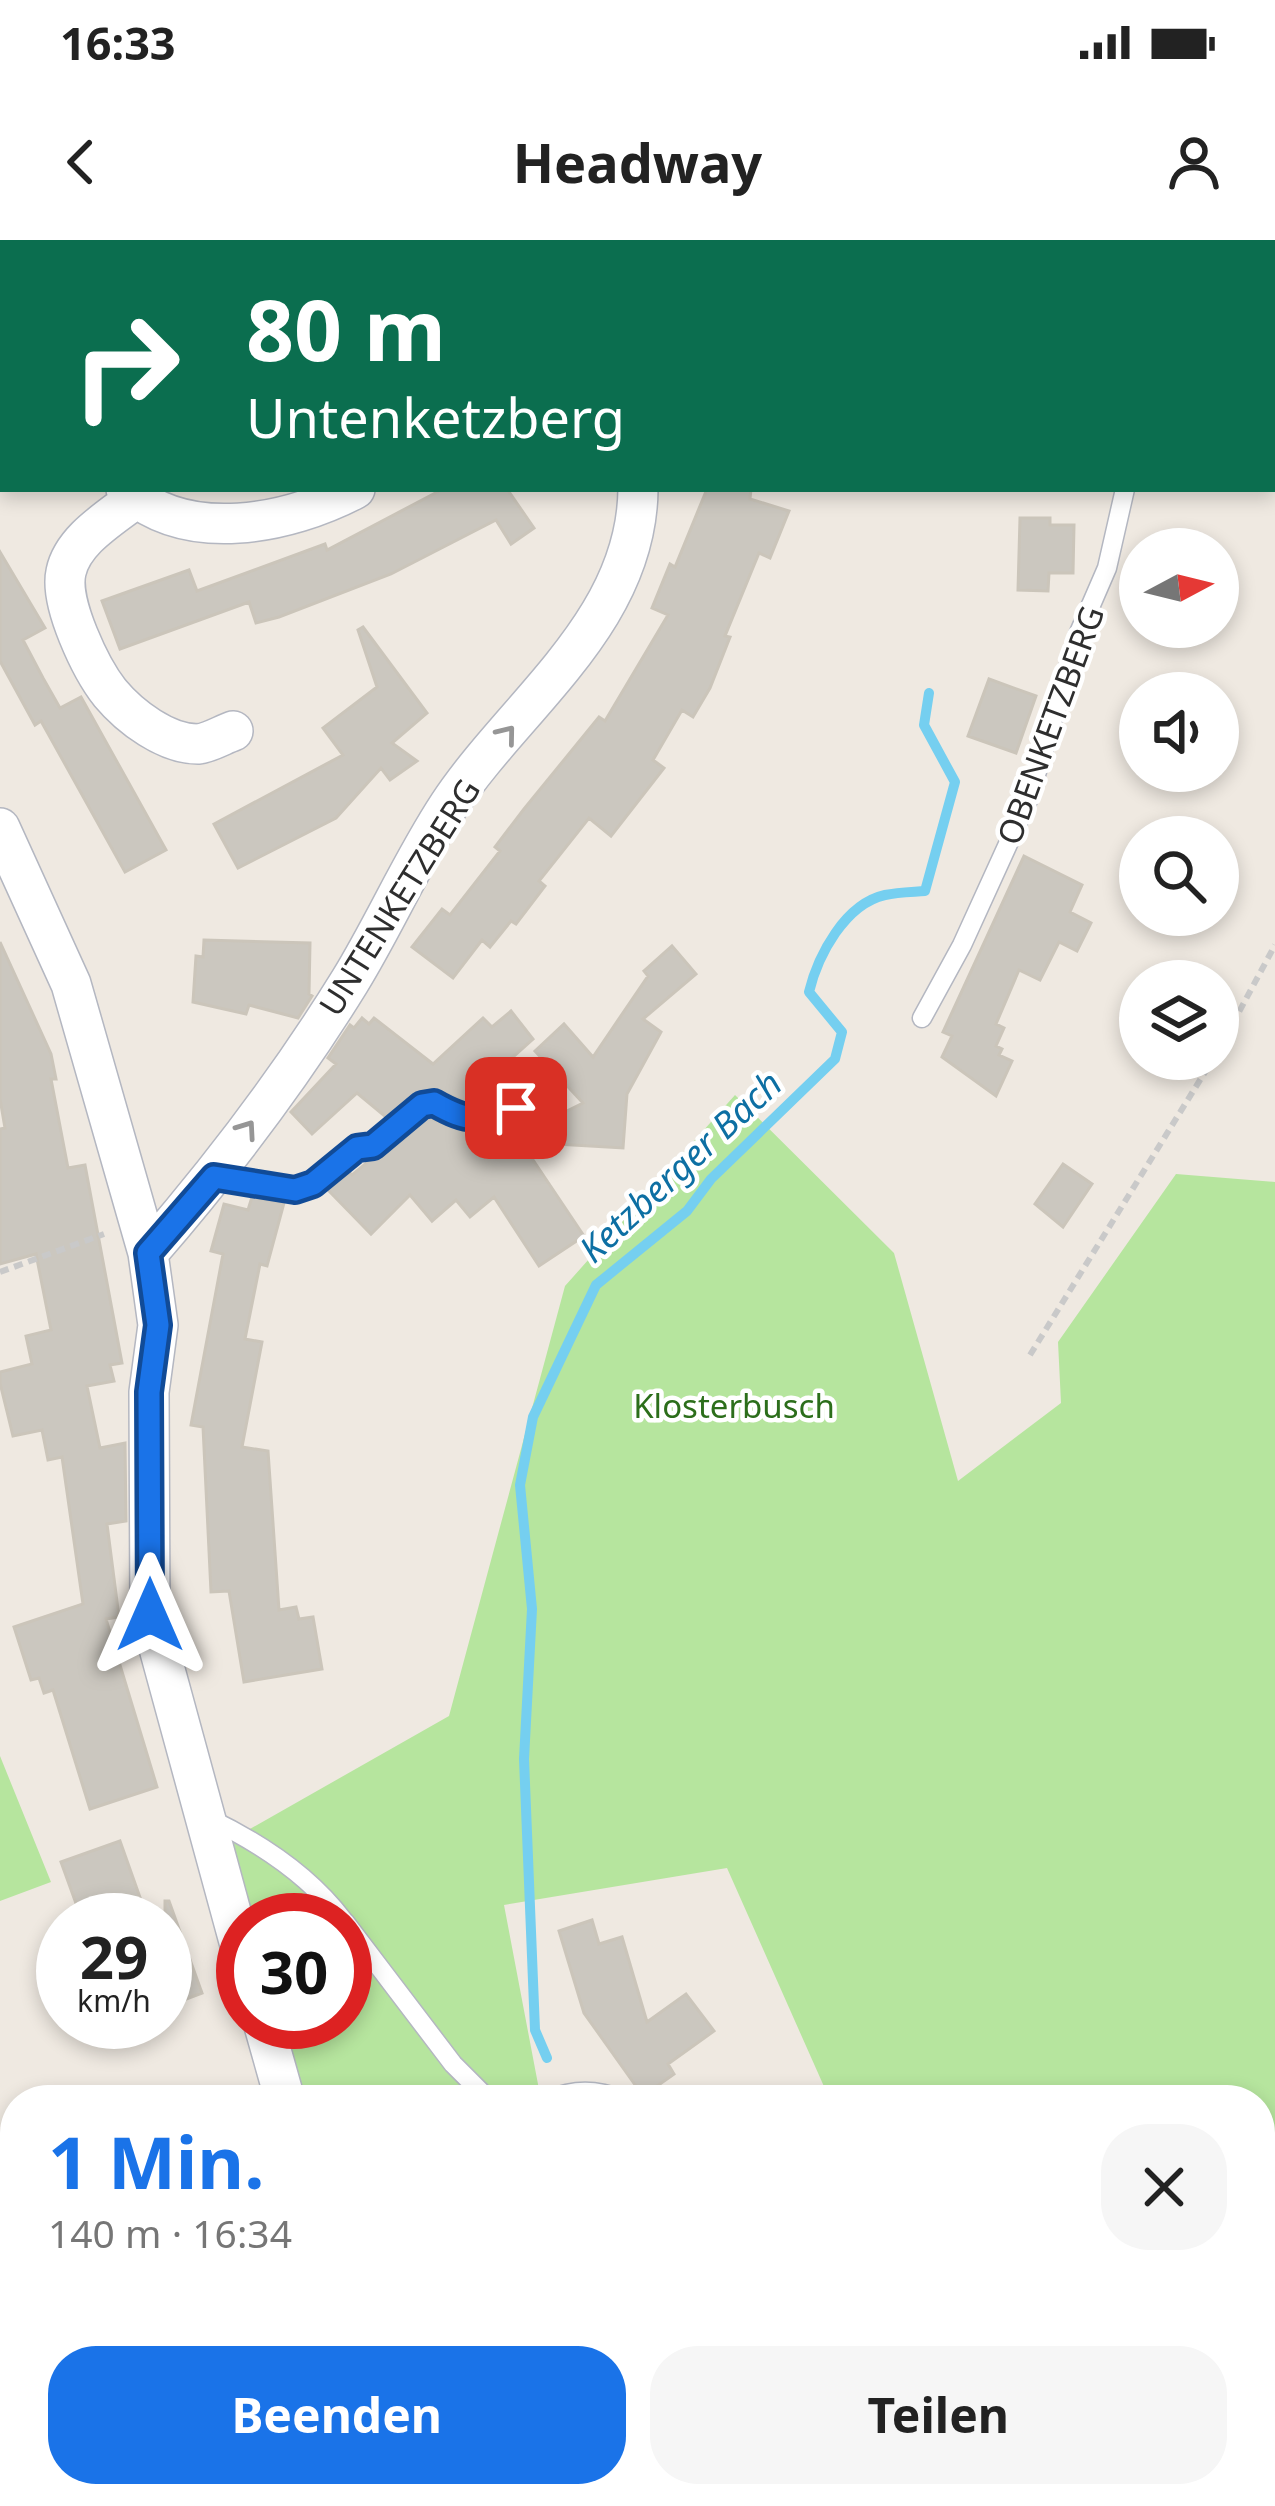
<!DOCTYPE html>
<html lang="de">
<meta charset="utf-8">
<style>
:root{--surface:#fff;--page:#f6f6f6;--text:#222;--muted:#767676;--accent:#1a73e8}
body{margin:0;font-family:"Noto Sans",sans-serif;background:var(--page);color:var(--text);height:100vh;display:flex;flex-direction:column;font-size:45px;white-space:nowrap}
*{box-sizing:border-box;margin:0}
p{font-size:39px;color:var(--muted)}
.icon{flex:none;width:66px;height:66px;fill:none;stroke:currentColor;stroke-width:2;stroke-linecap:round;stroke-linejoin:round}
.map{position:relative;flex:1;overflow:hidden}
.panel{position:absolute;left:0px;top:1845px;width:1275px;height:423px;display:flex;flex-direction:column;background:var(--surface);border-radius:48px 48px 0 0;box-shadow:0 6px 18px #0003}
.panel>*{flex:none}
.top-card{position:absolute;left:0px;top:0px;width:1275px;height:252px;box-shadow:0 6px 18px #0003;background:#0b6e4f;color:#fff;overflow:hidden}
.needle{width:78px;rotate:83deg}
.fabs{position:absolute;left:1119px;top:288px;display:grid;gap:24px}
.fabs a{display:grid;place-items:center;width:120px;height:120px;border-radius:50%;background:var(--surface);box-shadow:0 6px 18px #0003;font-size:60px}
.speed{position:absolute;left:36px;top:1653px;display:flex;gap:24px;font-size:60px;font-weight:700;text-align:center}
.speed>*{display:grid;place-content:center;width:156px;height:156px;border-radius:50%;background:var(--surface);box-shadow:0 6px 18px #0003;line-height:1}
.speed small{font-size:30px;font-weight:400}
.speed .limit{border:18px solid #d22;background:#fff;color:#111}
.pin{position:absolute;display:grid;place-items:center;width:102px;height:102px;color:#fff;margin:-51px;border-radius:24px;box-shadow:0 6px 18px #0006}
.me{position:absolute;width:132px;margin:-66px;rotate:0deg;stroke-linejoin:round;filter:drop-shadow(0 0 9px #0008)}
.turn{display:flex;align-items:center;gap:42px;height:252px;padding:0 48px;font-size:54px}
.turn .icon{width:156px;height:156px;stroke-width:2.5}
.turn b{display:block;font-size:84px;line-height:102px}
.round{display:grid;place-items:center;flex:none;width:126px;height:126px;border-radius:48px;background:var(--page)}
.summary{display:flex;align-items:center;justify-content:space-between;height:204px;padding:0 48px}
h1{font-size:72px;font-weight:700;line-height:90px;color:var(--accent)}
.primary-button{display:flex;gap:24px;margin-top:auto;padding:24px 48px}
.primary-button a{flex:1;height:138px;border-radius:48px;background:var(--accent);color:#fff;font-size:48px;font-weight:700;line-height:138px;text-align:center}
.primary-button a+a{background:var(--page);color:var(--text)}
.status{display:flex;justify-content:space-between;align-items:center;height:84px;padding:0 60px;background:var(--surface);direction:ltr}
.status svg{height:33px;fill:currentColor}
header{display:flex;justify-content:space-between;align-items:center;height:156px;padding:0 48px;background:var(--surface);font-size:54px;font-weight:700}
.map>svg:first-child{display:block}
.green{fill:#b6e59e}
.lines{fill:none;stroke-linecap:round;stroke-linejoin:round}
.stream{stroke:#75cff0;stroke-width:10}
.building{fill:#cbc7bf;stroke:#cbc5ba;stroke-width:3}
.service-casing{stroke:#b4b7c1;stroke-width:21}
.minor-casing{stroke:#b4b7c1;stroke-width:42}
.path{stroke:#c9c9c9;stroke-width:6;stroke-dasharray:9 6;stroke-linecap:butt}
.service{stroke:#fff;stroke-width:18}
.minor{stroke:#fff;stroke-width:39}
.oneway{stroke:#969696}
.route-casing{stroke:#114b97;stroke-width:30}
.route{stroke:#1a73e8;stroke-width:21}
.labels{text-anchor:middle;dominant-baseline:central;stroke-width:9;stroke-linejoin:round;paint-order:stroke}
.street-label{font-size:33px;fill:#2e2e2e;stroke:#fff}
.park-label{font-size:33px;fill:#2c6e1b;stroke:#fff}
.water-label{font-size:36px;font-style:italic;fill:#0d6fa3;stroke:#fff}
</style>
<div class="status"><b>16:33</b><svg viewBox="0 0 49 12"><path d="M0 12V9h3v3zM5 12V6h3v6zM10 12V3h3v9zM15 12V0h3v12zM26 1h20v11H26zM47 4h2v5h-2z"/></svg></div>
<header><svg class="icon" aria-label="back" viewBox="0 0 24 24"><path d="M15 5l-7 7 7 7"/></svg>Headway<svg class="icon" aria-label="person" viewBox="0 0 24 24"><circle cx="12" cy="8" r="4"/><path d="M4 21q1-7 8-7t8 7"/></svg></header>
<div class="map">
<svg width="1275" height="2266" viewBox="0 0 1275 2266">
<rect width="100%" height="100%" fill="#efe9e1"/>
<path class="green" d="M735,855l159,158 64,228 103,-78 -3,-61 118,-168 99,8v1324h-266l-6,-13h257v-393h-430l-103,-232 -223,37 37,195h-235l-24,-78h63v-102h-94l-24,-78 222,-126 116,-430z
M0,1516l51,126 -51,19z
M15,1984v269h320l2,13h-337v-275z
M370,2253h260l3,13h-262z
M662,2253h128l5,13h-130z"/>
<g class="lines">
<path class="stream" d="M547,1818l-12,-28 -11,-271 8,-150 -12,-124 13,-68 63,-132 91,-74 24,-32 124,-120 7,-27 -33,-40c9,-37 36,-88 76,-97 13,-3 27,-3 40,-4l30,-109 -31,-57 5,-32
M739,2253l4,13"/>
</g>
<path class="building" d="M443,249h64l27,39 -23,16 -15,-24 -105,54 -112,43 -23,6 -7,-21 -129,47 -18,-48 87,-31 8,21 128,-47 2,6z
M707,249h44l-1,10 39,12 -19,47 -11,-5 -34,83 5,1 -20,51 -17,29 -11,-7 -29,50 11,8 -53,68 -22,-18 -50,63 6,5 -29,38 -5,-3 -21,26 -8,-7 -29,38 -41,-31 30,-38 8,6 50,-64 -5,-4 29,-38 75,-92 6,4 63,-106 -16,-7 18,-44 5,3z
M1020,278h30v7h24l-1,48h-24l-1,18 -30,-1z
M0,312l45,76 -22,12 20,38 17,30 21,-11 85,153 -41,22 -84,-151 -6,4 -35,-64z
M363,387l64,86 -35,30 25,18 -27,19 -9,-12 -45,50 -98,50 -24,-44 129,-69 -20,-27 54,-41 -19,-57z
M989,439l47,17 -20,57 -48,-17z
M1024,616l58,29 -12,27 21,11 -14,28 -18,-9 -19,38 -21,-10 -23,54 8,4 -8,18 6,3 -3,6 13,6 -16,35 -54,-39 10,-21 -9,-4z
M204,700l106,3 -1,51 3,2 -14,22 -49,-13 -3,9 -53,-12 3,-46 7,1z
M0,702l51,112 5,25h-5l17,89 17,-3 37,198 -12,2 4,16 -27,5 13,62 25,-5 1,78 -19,3 12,93 -13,2 51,168 -67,22 -37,-119 -9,3 -5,-15 -8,2 -17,-53 69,-23 -21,-147 -14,3 -6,-30 -29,6 -13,-53v-11l32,-8 -6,-28 25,-6 -15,-76 -36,10v-135l5,-1 -5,-29z
M672,706l24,28 -53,45 18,13 -34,62 -4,54 -102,-6 63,94 -45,30 -45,-69 -24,20 -14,-17 -24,21 -22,-26 -39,39 -44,-45 22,-17 3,3 18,-15 12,-4 46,-38 34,11 22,2 10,16 89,-44 -48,-52 29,-27 29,33 55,-81 -4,-5z
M511,771l22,28 -67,60 3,4 -30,-12 -19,1 -34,25 -29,-24 -45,41 -21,-22 45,-48 -8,-6 22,-33 4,3 8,-10 7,6 5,-6 59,46 50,-46 9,9z
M1063,924l29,20 -29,43 -28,-23z
M252,957l32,6 -17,63 -7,-2 -15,75 17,3 -20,105 26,4 11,159 17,-3 3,12 14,-2 9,52 -78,13 -15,-91 -18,1 -8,-165 -12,-2 32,-171 -12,-3 13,-47 24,6z
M120,1601l28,79h-66l-21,-58z
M165,1661h4l33,92 -37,14z
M592,1680l7,24 23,-7 25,85 39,-28 28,37 -46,33 6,10 -31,22 -59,-83 -25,-82z"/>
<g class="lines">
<g class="service-casing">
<path id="service" d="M1136,0l3,3
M1263,0v3
M1105,3v-3
M1272,157l3,6
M922,778l40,-73 67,-147 49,-163 29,-67 18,-79
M214,937l81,14 17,-7 45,-36 16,-2 49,-41 12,-2c35,19 45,18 82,5
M210,1579c50,24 99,56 133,101
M345,1682l108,142 36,36
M548,1860c26,-11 48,-11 75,0
M652,2253l2,13
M824,2253l5,13"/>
</g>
<g class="minor-casing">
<path id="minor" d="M629,3v-3
M0,52l3,6
M126,249c61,56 162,35 229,0
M136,258c-25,20 -63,41 -70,74 -7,31 25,97 44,121 20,24 56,51 88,51 11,-1 24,-9 35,-13
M0,588l71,156 77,269 10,72 -9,67 1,223 93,341
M148,1013c72,-83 144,-178 202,-272 35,-57 62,-120 99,-176 67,-101 188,-183 189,-316
M263,1782l22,78
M356,2253l2,13"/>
</g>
<path class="path" d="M232,3l1,-3
M1218,811l57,-106
M0,1032l104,-38
M1030,1115l183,-296"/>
<use href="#service" class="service"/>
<use href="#minor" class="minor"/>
</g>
<defs><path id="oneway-chevron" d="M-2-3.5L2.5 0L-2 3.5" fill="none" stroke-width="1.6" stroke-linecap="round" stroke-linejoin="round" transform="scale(3)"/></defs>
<g class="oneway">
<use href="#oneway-chevron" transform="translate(507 494) rotate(-51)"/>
<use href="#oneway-chevron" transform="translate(247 889) rotate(-55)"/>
</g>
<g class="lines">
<g class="route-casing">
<path id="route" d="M150,1375l-1,-223 9,-67 -10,-72 66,-76 81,13 18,-6 44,-36 16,-2 49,-41 12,-2c35,20 45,18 82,5"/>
</g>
<use href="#route" class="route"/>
</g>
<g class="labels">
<g class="street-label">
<text transform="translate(1050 485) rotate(-70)">OBENKETZBERG</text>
<text transform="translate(399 657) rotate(-58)">UNTENKETZBERG</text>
</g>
<g class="park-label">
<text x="734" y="1165">Klosterbusch</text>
</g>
<g class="water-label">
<text transform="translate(680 926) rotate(-43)">Ketzberger Bach</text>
</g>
</g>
</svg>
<div class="fabs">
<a><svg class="needle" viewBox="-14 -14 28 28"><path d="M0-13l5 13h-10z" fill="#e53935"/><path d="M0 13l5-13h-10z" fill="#767676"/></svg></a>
<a><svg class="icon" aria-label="sound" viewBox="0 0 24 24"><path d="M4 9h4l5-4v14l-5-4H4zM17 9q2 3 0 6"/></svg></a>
<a><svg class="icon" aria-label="search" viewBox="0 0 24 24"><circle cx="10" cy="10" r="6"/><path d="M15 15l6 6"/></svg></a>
<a><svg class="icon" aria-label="layers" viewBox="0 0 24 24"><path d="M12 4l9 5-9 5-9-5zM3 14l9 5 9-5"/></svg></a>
</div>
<div class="speed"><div>29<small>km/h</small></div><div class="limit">30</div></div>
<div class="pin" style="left:516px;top:868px;background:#d93025"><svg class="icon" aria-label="arrive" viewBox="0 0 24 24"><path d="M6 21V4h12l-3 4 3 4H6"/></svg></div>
<svg class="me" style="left:150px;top:1375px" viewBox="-20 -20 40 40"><path d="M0-17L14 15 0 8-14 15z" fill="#1a73e8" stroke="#fff" stroke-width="4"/></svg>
<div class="top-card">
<div class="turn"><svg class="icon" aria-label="right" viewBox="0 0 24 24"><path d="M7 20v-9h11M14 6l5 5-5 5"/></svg><div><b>80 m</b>Untenketzberg</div></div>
</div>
<section class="panel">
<div class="summary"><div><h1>1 Min.</h1><p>140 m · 16:34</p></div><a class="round"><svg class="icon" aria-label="close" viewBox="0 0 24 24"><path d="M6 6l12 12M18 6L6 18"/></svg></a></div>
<div class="primary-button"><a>Beenden</a><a>Teilen</a></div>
</section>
</div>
